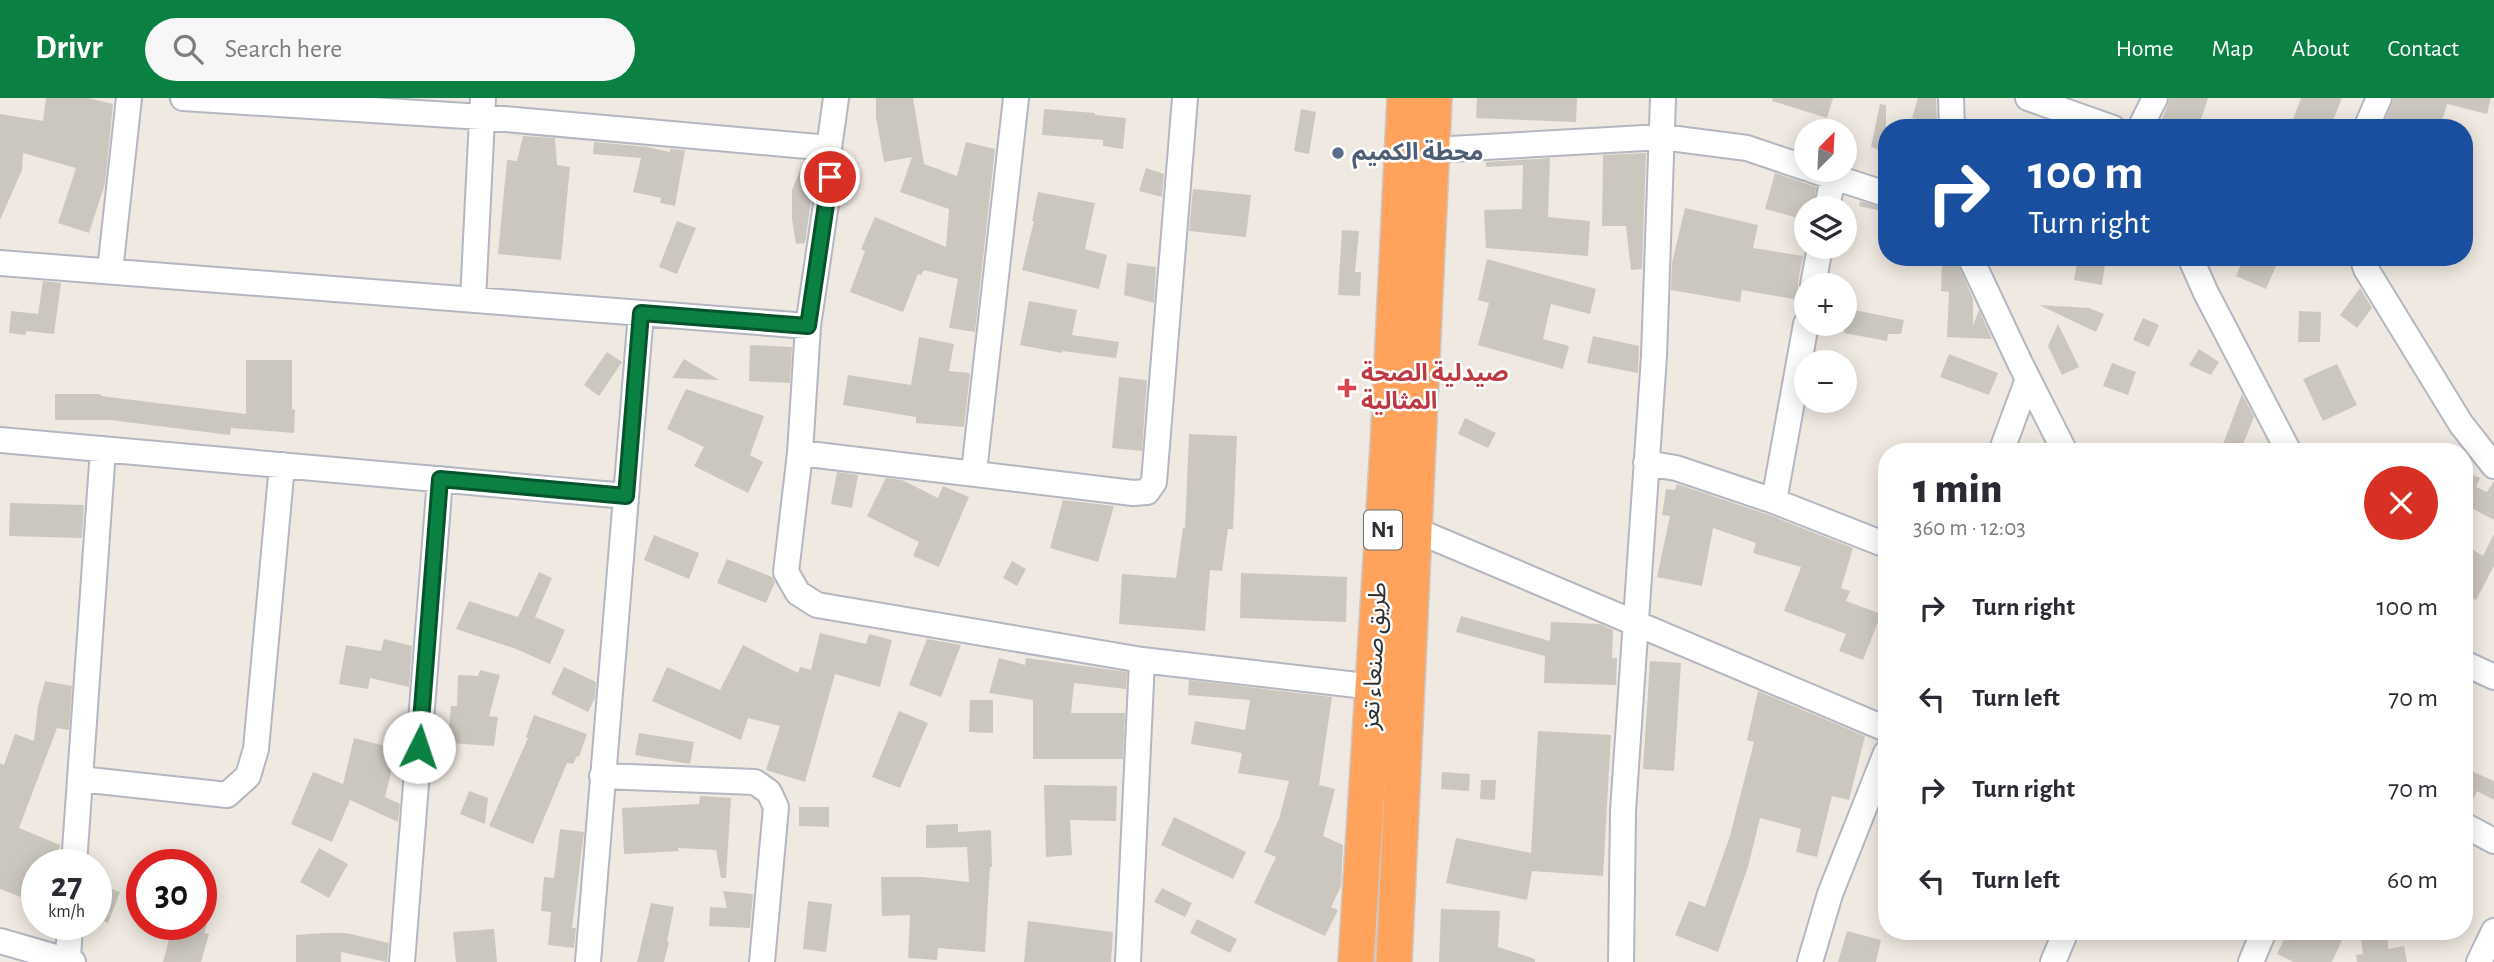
<!DOCTYPE html>
<meta charset="utf-8">
<style>
:root{--surface:#fff;--page:#f7f7f7;--text:#2b2b33;--muted:#7c7c81;--accent:#0b8043}
body{margin:0;font-family:"Alegreya Sans","Noto Sans Arabic",sans-serif;background:var(--page);color:var(--text);height:100vh;display:flex;flex-direction:column;font-size:26px;white-space:nowrap}
*{box-sizing:border-box;margin:0}
p{font-size:23px;color:var(--muted)}
.icon{flex:none;width:38px;height:38px;fill:none;stroke:currentColor;stroke-width:2;stroke-linecap:round;stroke-linejoin:round}
.map{position:relative;flex:1;overflow:hidden}
.details{position:absolute;left:1878px;top:345px;width:595px;height:497px;display:flex;flex-direction:column;background:var(--surface);border-radius:28px;box-shadow:0 4px 18px #0003}
.details>*{flex:none}
.banner{position:absolute;left:1878px;top:21px;width:595px;height:147px;border-radius:28px;box-shadow:0 4px 18px #0003;background:#1a4fa0;color:#fff;overflow:hidden}
.needle{width:46px;rotate:24deg}
.buttons{position:absolute;left:1794px;top:21px;display:grid;gap:14px}
.buttons a{display:grid;place-items:center;width:63px;height:63px;border-radius:50%;background:var(--surface);box-shadow:0 4px 18px #0003;font-size:35px}
.speed{position:absolute;left:21px;top:751px;display:flex;gap:14px;font-size:35px;font-weight:700;text-align:center}
.speed>*{display:grid;place-content:center;width:91px;height:91px;border-radius:50%;background:var(--surface);box-shadow:0 4px 18px #0003;line-height:1}
.speed small{font-size:18px;font-weight:400}
.speed .limit{border:10px solid #d22;background:#fff;color:#111}
.pin{position:absolute;display:grid;place-items:center;width:60px;height:60px;color:#fff;margin:-30px;border:4px solid #fff;border-radius:50%;box-shadow:0 2px 7px #0007}
.me{position:absolute;width:77px;margin:-38px;rotate:4deg;stroke-linejoin:round;filter:drop-shadow(0 0 5px #0008)}
.turn{display:flex;align-items:center;gap:24px;height:147px;padding:0 35px;font-size:32px}
.turn .icon{width:91px;height:91px;stroke-width:2.5}
.turn b{display:block;font-size:49px;line-height:60px}
.round{display:grid;place-items:center;flex:none;width:74px;height:74px;border-radius:37px;background:var(--page)}
.head{display:flex;align-items:center;justify-content:space-between;height:119px;padding:0 35px}
h1{font-size:42px;font-weight:800;line-height:52px}
ul{padding:0;list-style:none}
li{display:flex;align-items:center;gap:21px;height:91px;padding:0 35px}
li div{flex:1}
li b{display:block;font-size:26px}
li em{font-style:normal}
header{display:flex;align-items:center;gap:42px;box-sizing:border-box;height:98px;padding:0 35px;background:var(--accent);color:#fff}
header strong{font-size:33px}
nav{display:flex;gap:38px;margin-inline-start:auto;font-size:24px}
.search{width:490px;height:63px;background:var(--page);display:flex;align-items:center;gap:18px;box-sizing:border-box;padding:0 24px;border-radius:38px;color:var(--muted);font-size:26px}
.map>svg:first-child{display:block}
.building{fill:#cbc7bf}
.lines{fill:none;stroke-linecap:round;stroke-linejoin:round}
.minor-casing{stroke:#b4b7c1;stroke-width:28}
.highway-casing{stroke:#c9c9c9;stroke-width:38}
.minor{stroke:#fff;stroke-width:24}
.highway{stroke:#ffa35c;stroke-width:35}
.route-casing{stroke:#07532c;stroke-width:18}
.route{stroke:#0b8043;stroke-width:12}
.service-dot{fill:#5c6f8a;stroke:#fff;stroke-width:2.5}
.health-dot{fill:#e0444e;stroke:#fff;stroke-width:2.5}
.labels{text-anchor:middle;dominant-baseline:central;stroke-width:5;stroke-linejoin:round;paint-order:stroke}
.shield{fill:#fff;stroke:#6d6d6d;stroke-width:2}
.shield-label{font-size:23px;font-weight:bold;fill:#2e2e2e}
.service-label{font-size:24px;font-weight:bold;fill:#4e5e75;stroke:#fff;text-anchor:start}
.health-label{font-size:24px;font-weight:bold;fill:#be3a42;stroke:#fff;text-anchor:start}
.street-label{font-size:24px;fill:#2e2e2e;stroke:#fff}
</style>
<header>
<strong>Drivr</strong>
<div class="search"><svg class="icon" aria-label="search" viewBox="0 0 24 24"><circle cx="10" cy="10" r="6"/><path d="M15 15l6 6"/></svg>Search here</div>
<nav><a>Home</a><a>Map</a><a>About</a><a>Contact</a></nav>
</header>
<div class="map">
<svg width="2494" height="864" viewBox="0 0 2494 864">
<rect width="100%" height="100%" fill="#efe9e1"/>
<path class="building" d="M46,0h42l25,6 -8,80 -16,49 -31,-10 18,-55 -53,-15 -1,17 -22,50v-106l43,7z
M876,0h37l11,66 33,12 9,-34 29,7 -20,183 -26,-4 9,-49 -34,-9 -3,5 -3,-1 -15,38 -53,-20 15,-41 -4,-2 14,-32 71,30 3,-38 -49,-17 12,-35 -28,5 -8,-45z
M1477,0h100l-1,24 -100,-4z
M1773,0h60l-6,20 -55,-17z
M1918,0h18l1,28 -25,-8z
M2170,0h38l-10,30h-39z
M2301,0h41l-12,30h-31l-8,-3z
M2394,0h97l-4,16 -40,-10 -7,24h-58z
M1880,6l6,1v48l-15,-6z
M1044,11l51,4v2l31,3 -3,31 -20,-3v-6l-61,-5z
M1301,11l15,3 -7,42 -15,-3z
M523,38l32,2 2,27 13,2 -9,93 -63,-6 9,-94 10,1z
M594,44l54,5 22,5v-3l15,1 -10,56 -15,-3 1,-5 -28,-6 8,-34 -48,-4z
M1646,55l-4,116 -11,1 -5,-44h-24l1,-71z
M1550,60l-2,59 42,4 -2,35 -102,-8 -2,-38 38,-1 1,-44 -37,2v-5z
M804,63l11,1v14l-5,18h2l-7,49 -9,1 -4,-25v-29z
M1146,70l18,6 -2,23 -23,-6z
M1775,75l41,14 -3,21h-7v12l-41,-11z
M1193,91l58,6 -5,42 -57,-6z
M1038,94l57,11 -10,46 22,6 -8,34 -77,-19 12,-49h-2z
M1860,103l26,7v4l-27,-6z
M1685,110l73,17 -5,23 50,8 -5,26 1,18 -57,-10 -2,12 -69,-12 1,-27z
M677,123l19,7 -19,46 -18,-7z
M1342,132l17,1 -4,41h6l-1,24 -22,-1z
M1942,159h13l18,42v27l6,-16 13,29 -45,-2 2,-45 -8,-1z
M2078,159h28l-4,28 -28,-5z
M2244,159h13l19,9 -10,23 -30,-13z
M1487,161l109,30 -6,25 -39,-10 -8,35 26,7 -6,23 -85,-24 11,-42 -11,-3z
M1127,165l29,4 -2,36 -30,-8z
M43,183l18,2 -7,51 -28,-3v4l-17,-2 2,-22 27,3z
M2360,190l12,20 -15,20 -17,-13z
M1029,203l48,9 -5,25 47,7 -3,16 -53,-7 -1,2 -42,-8z
M2039,207l50,3 15,6 -8,18z
M1844,210l60,12 -3,14h-13l-1,7 -43,-8z
M2299,213l22,1 -1,30h-22z
M2143,220l16,7 -10,22 -16,-7z
M2058,226l21,43 -17,8 -14,-29z
M1593,238l46,10 -1,27 -51,-10z
M919,239l35,7 -5,27 21,2 -6,54 -48,-4v-6l-73,-12 5,-30 63,10z
M750,247l42,2 -2,36 -41,-2z
M2199,251l20,13 -8,13 -22,-10z
M607,254l15,10 -23,34 -15,-11z
M1949,256l49,19 -9,22 -49,-18z
M684,261l35,21 -47,-2z
M246,262h46v49l3,1 -1,23 -63,-5 -1,7 -120,-15h-55v-26h46v2l145,18z
M2112,265l24,9 -8,23 -25,-9z
M2337,266l20,41 -34,16 -20,-42z
M1119,279l28,3 -5,71 -30,-3z
M686,291l78,27 -14,39 13,7 -15,31 -54,-27 10,-19 -37,-18z
M2242,296l12,23 -14,35h-20z
M1465,320l31,15 -8,15 -30,-14z
M1189,336l48,2 -4,93h-5l-6,42 -12,-1 -5,61 -86,-7 3,-50 54,4 7,-50h2z
M837,374l21,3 -6,33 -21,-4z
M2464,374l16,6 -4,9 11,5 7,-11v39l-26,-14 -4,9z
M886,380l16,2 36,18 5,-12 26,11 -30,70 -26,-11 6,-14 -52,-26z
M1677,386l92,31 84,33 -12,40 9,3 -4,10 35,13 -18,46 -24,-9 7,-17 -62,-23 17,-44 -48,-14 3,-10 -43,-15 -11,58 -45,-9 13,-61 -8,-1 4,-26 9,1z
M1063,402l51,6 -16,56 -48,-14z
M10,405l74,2 -2,33 -73,-2z
M2494,436v32l-18,34 -12,-7v-49l19,12z
M654,437l45,18 -10,26 -45,-19z
M727,461l45,18 3,5 -9,21 -49,-20z
M1012,463l14,8 -9,17 -14,-8z
M539,474l13,6 -17,39 30,13 -15,34 -34,-15 -60,-20 13,-28 49,16z
M1241,475l106,4 -1,45 -106,-4z
M1461,518l89,25 1,-19 49,2 13,6 -1,28h5l-1,27 -72,-2 1,-27 -89,-24z
M820,535l46,11 3,-10 23,6 -12,47 -45,-13 -30,108 -39,-12 14,-44 -32,-8 -7,22 -89,-39 15,-34 53,23 23,-45 55,28 2,-6 11,3z
M384,541l28,7 -3,41 -39,-9 -2,11 -29,-5 7,-39 35,6z
M927,541l34,6 -20,52 -32,-12z
M999,560l26,7 1,-7 101,14 -1,17 -52,-6 -3,30h54l-2,46h-90v-59l-44,-7z
M1650,563l31,2 -7,108 -31,-2z
M564,569l32,15 -1,16 -7,14 -37,-18z
M480,572l20,5 -11,41 9,1 -4,29 -46,-3 3,-37h6l1,-31 20,1z
M1189,582l143,17 -13,88 16,4 -12,47 20,9 -2,41 -10,21 7,3 -13,26 -71,-33 22,-46 -12,-5 15,-33 10,-38 -51,-8 4,-20 -51,-9 4,-23 50,9 5,-30 -62,-5z
M45,583l27,5 -3,44 -12,-2 -38,100 41,17 -4,19h-19v39l-37,-14v-126l4,2 11,-31 19,7 4,-35z
M1758,593l107,45 -16,64 -17,-4 -15,61 -21,-5 5,-23 -41,-11 -12,49 -30,85 -43,-17 14,-34 16,6 25,-71 24,-94 -7,-2z
M970,602h23v33l-24,-1z
M899,613l29,12 -28,65 -28,-11z
M534,617l53,19 -8,23 -2,-1 -4,8 -6,-1 -34,81 -44,-18 39,-88 -2,-1z
M1538,633l73,4 -8,141 -71,-5 -5,29 -81,-17 10,-45 75,15z
M639,635l55,9 -4,22 -55,-9z
M354,640l43,11 -12,48 15,7 -2,18 -48,-22 -18,42 -41,-18 22,-52 30,12z
M2471,673l23,10v19l-17,-9 -9,20 -4,-1v-24z
M1442,674l28,2 -1,17 -28,-2z
M1481,682h15l-1,20 -15,-1z
M1044,687l73,1 -1,35 -46,-1 2,35 -26,2z
M469,693l19,7 -3,26 -25,-10z
M700,698l31,2 -5,80h-5l-5,-28 -38,-2 1,3 -55,3 -2,-46 77,-4z
M799,709h30v20l-30,-1z
M1174,719l72,35 -13,27 -72,-34z
M958,726v8l33,-2 1,37h-2l-5,85 -47,-4 -1,12 -29,-2 2,-43 -28,1 -1,-39h42l46,5 -2,-35 -41,1v-23z
M560,731l24,3 -12,96h4l-2,20 -26,-3 3,-33 -10,-1 3,-34 10,1z
M319,750l29,16 -19,34 -29,-16z
M96,785l24,9 -12,31 -12,-5z
M1162,790l30,15 -7,14 -31,-15z
M723,793l30,3 -3,34 -41,-2 1,-19 17,1z
M808,803l24,3 -6,48 -23,-3z
M651,805l23,4 -7,34 2,1 -5,20h-27z
M1441,811l59,2 -2,36 37,12v3h-96z
M1197,821l40,20 -7,14 -40,-20z
M1028,823l85,11 -2,30h-87z
M173,826h34l-3,9 5,1 -8,28h-38z
M494,831l3,33h-41l-3,-30z
M1847,833l34,9 -5,22h-38z
M2288,833h58l-14,31h-38l-17,-8z
M2360,833h28v18l16,-3 3,16h-50l-1,-7 7,-1z
M325,835h21l43,10 -2,19 -46,-10v10h-45v-27z"/>
<g class="lines">
<g class="minor-casing">
<path id="minor" d="M183,0l299,19 347,31
M836,0l-7,50 1,29 -22,149 -8,127 -14,119 12,21 19,12 325,55 232,27
M1951,0l1,30
M2028,0l85,30
M2140,30l15,-30
M2366,30l13,-30
M1432,52l230,-13 85,11 59,20
M1812,72l74,24
M1827,110l6,-32
M1970,159l50,106 45,89
M2190,159l16,36 83,159
M2362,159l4,12 95,155 33,42
M0,165l808,63
M110,173l19,-173
M1813,187l7,-38
M473,202l10,-202
M0,342l626,56
M103,351l-23,330 147,16 21,-19 8,-27 26,-284
M2001,354l27,-73
M800,355l333,40 14,-1 7,-10 31,-384
M1646,365l30,5 98,33 112,44
M974,374l42,-374
M1774,403l32,-177
M1413,431l473,200
M2464,565l30,14
M602,678l153,6 14,10 7,15 -14,155
M2464,727l30,16
M74,766l6,-85
M0,843l73,21
M68,861l2,-35
M402,864l38,-483
M588,864l53,-649
M1128,864l14,-302
M1621,864l2,-151 31,-455 9,-258
M1810,864l20,-68 56,-141
M2053,864l13,-31
M2251,864l13,-31
M2479,864l15,-31"/>
</g>
<g class="highway-casing">
<path id="highway" d="M1356,864l32,-515 17,-349
M1394,864l40,-864"/>
</g>
<use href="#minor" class="minor"/>
<use href="#highway" class="highway"/>
</g>
<g class="lines">
<g class="route-casing">
<path id="route" d="M419,649l21,-268 186,17 15,-183 167,13 22,-149"/>
</g>
<use href="#route" class="route"/>
</g>
<circle class="service-dot" cx="1338" cy="55" r="7"/>
<path class="health-dot" d="M1343.5 279.5h7v7h7v7h-7v7h-7v-7h-7v-7h7z"/>
<g class="labels">
<rect class="shield" x="1364" y="412.5" width="38" height="39" rx="5"/>
<g class="shield-label">
<text x="1383" y="432">N1</text>
</g>
<g class="service-label">
<text x="1352" y="55">محطة الكميم</text>
</g>
<g class="health-label">
<text x="1361" y="276">صيدلية الصحة<tspan x="1361" dy="28">المثالية</tspan></text>
</g>
<g class="street-label">
<text transform="translate(1375 558) rotate(-87)">طريق صنعاء تعز</text>
</g>
</g>
</svg>
<div class="buttons">
<a><svg class="needle" viewBox="-14 -14 28 28"><path d="M0-13l5 13h-10z" fill="#e53935"/><path d="M0 13l5-13h-10z" fill="#7c7c81"/></svg></a>
<a><svg class="icon" aria-label="layers" viewBox="0 0 24 24"><path d="M12 4l9 5-9 5-9-5zM3 14l9 5 9-5"/></svg></a>
<a>+</a>
<a>−</a>
</div>
<div class="speed"><div>27<small>km/h</small></div><div class="limit">30</div></div>
<div class="pin" style="left:830px;top:79px;background:#d93025"><svg class="icon" aria-label="arrive" viewBox="0 0 24 24"><path d="M6 21V4h12l-3 4 3 4H6"/></svg></div>
<svg class="me" style="left:419px;top:649px" viewBox="-20 -20 40 40"><circle r="19" fill="#fff"/><path d="M0-13L10 11 0 6-10 11z" fill="#0b8043"/></svg>
<div class="banner">
<div class="turn"><svg class="icon" aria-label="right" viewBox="0 0 24 24"><path d="M7 20v-9h11M14 6l5 5-5 5"/></svg><div><b>100 m</b>Turn right</div></div>
</div>
<section class="details">
<div class="head"><div><h1>1 min</h1><p>360 m · 12:03</p></div><a class="round" style="background:#d93025;color:#fff"><svg class="icon" aria-label="close" viewBox="0 0 24 24"><path d="M6 6l12 12M18 6L6 18"/></svg></a></div>
<ul>
<li><svg class="icon" aria-label="right" viewBox="0 0 24 24"><path d="M7 20v-9h11M14 6l5 5-5 5"/></svg><div><b>Turn right</b></div><em>100 m</em></li>
<li><svg class="icon" aria-label="left" viewBox="0 0 24 24"><path d="M17 20v-9H6M10 6l-5 5 5 5"/></svg><div><b>Turn left</b></div><em>70 m</em></li>
<li><svg class="icon" aria-label="right" viewBox="0 0 24 24"><path d="M7 20v-9h11M14 6l5 5-5 5"/></svg><div><b>Turn right</b></div><em>70 m</em></li>
<li><svg class="icon" aria-label="left" viewBox="0 0 24 24"><path d="M17 20v-9H6M10 6l-5 5 5 5"/></svg><div><b>Turn left</b></div><em>60 m</em></li>
</ul>
</section>
</div>
